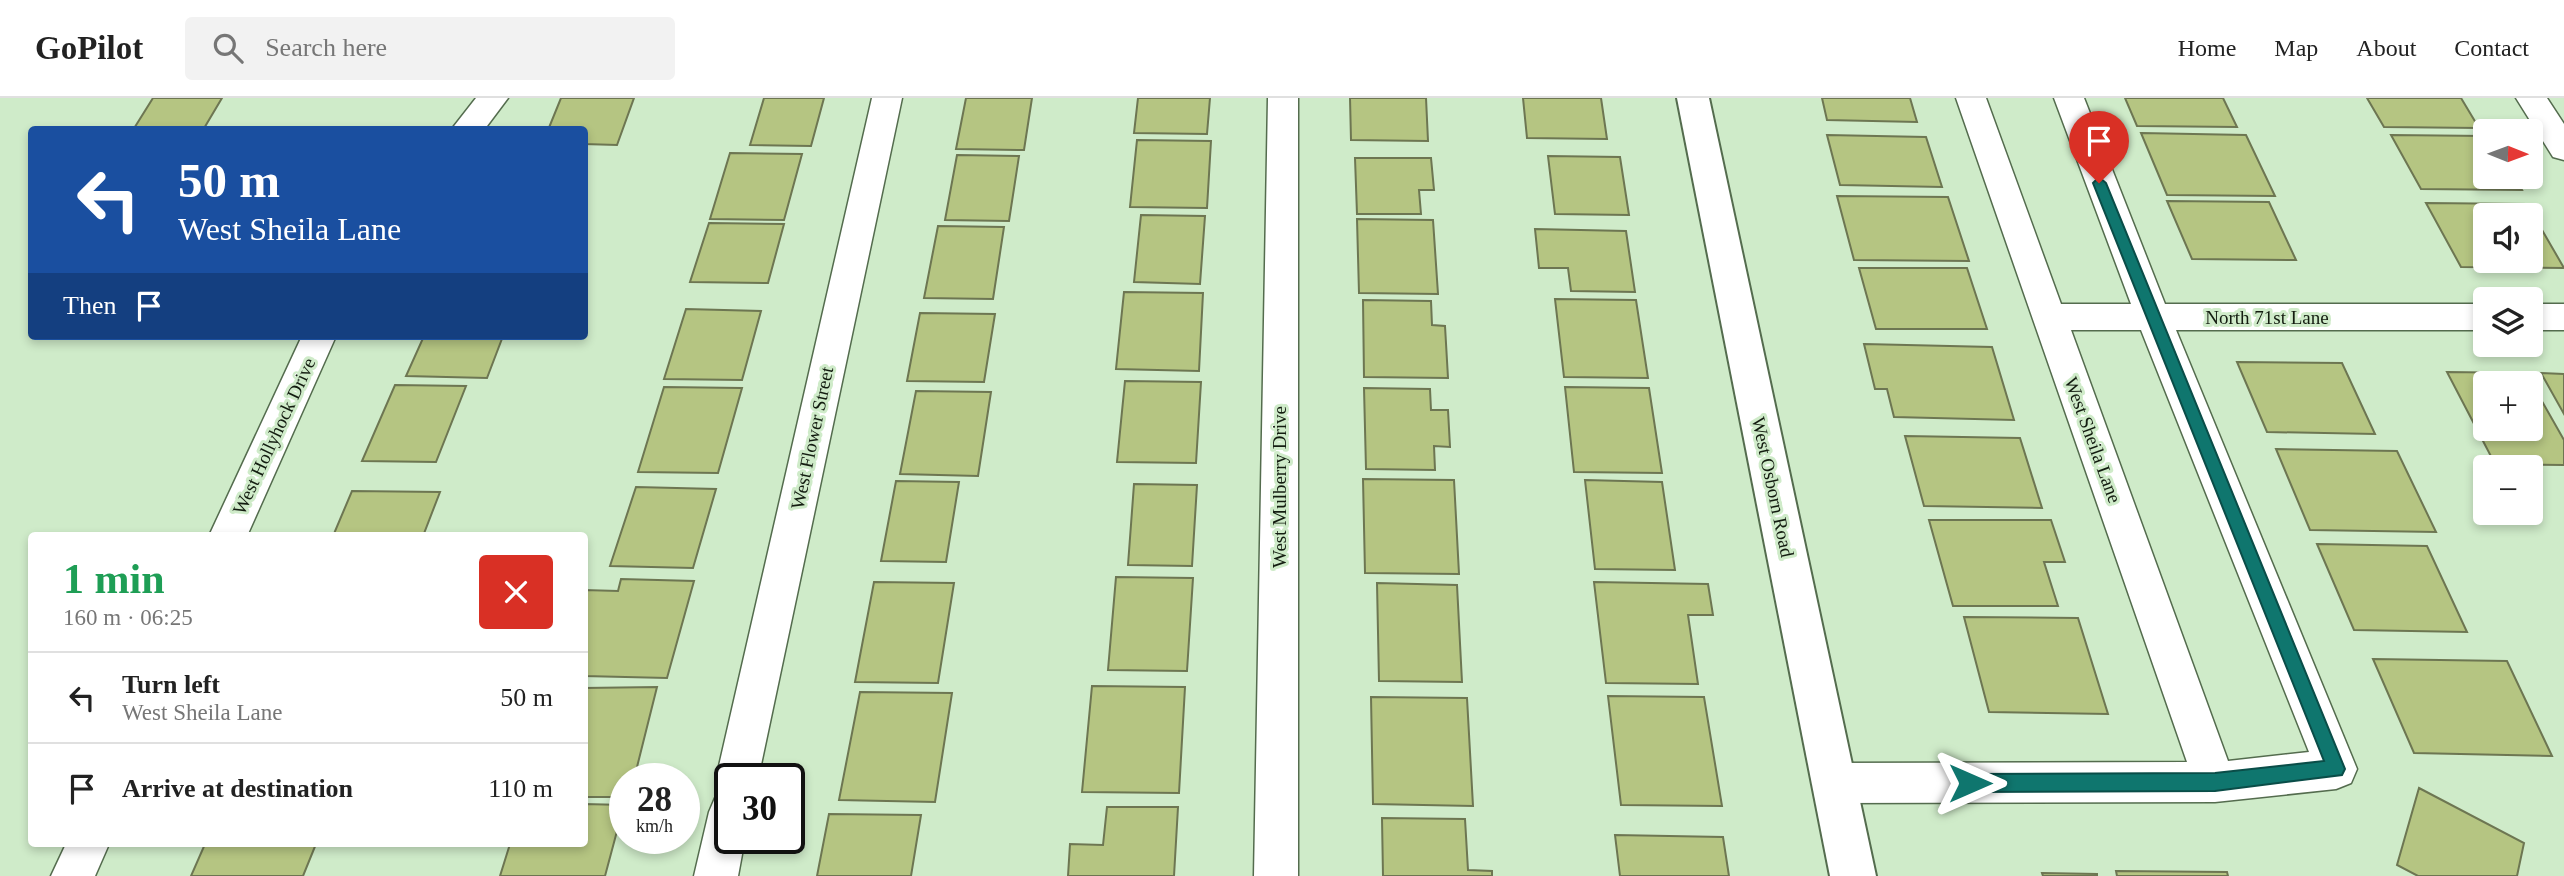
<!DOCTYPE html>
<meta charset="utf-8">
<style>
:root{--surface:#fff;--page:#f2f2f2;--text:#222;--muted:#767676;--line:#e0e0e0}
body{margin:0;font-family:Georgia,serif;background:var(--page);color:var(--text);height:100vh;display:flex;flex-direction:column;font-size:26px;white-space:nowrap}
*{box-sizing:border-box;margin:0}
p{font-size:23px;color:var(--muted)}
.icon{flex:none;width:38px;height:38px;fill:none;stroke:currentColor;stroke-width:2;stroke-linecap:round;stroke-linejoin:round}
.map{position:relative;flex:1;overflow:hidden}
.side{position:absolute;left:28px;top:434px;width:560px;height:315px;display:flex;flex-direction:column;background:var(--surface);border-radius:7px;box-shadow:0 4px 10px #0003}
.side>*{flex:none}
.guide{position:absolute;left:28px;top:28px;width:560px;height:214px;border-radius:7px;box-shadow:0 4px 10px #0003;background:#1a4fa0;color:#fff;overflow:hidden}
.needle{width:46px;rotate:91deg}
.tools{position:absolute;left:2473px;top:21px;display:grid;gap:14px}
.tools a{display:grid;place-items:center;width:70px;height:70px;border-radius:7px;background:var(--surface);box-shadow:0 4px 10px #0003;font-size:35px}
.speed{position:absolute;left:609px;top:665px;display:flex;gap:14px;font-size:35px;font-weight:700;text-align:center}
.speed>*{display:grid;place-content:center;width:91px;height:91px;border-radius:50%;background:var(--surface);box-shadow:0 4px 10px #0003;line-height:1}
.speed small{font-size:18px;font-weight:400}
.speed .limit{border:4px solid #111;border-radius:10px;background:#fff;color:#111}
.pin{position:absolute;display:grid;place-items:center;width:60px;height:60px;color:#fff;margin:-72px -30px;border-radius:50% 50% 50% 0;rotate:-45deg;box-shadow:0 0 7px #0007}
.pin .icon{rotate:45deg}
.me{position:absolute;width:77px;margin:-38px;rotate:90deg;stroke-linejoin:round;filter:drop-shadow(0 0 5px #0008)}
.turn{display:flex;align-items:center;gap:24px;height:147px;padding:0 35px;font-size:32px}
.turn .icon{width:91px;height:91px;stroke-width:2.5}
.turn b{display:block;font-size:49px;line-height:60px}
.then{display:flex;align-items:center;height:66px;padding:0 35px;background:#0003;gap:14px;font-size:26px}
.round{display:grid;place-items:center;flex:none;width:74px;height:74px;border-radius:7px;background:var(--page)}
.headline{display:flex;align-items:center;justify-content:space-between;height:119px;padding:0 35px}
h1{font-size:42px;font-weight:600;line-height:52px;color:#1e9e55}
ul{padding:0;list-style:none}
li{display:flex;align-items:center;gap:21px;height:91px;padding:0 35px;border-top:2px solid var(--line)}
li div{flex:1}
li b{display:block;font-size:26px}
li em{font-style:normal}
header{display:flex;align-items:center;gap:42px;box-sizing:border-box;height:98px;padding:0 35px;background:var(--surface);border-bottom:2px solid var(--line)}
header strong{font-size:33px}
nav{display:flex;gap:38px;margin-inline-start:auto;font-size:24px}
.search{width:490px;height:63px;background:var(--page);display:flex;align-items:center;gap:18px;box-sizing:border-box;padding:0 24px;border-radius:7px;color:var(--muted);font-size:26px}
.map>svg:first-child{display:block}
.building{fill:#b5c582;stroke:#6d7652;stroke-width:2;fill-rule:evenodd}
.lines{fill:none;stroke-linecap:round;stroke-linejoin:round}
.street-casing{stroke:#546c4e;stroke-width:3}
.secondary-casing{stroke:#546c4e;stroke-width:4}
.street{fill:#fff;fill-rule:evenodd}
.secondary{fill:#fff;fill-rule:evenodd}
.route{fill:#0f766e;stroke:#0a4d48;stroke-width:2}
.labels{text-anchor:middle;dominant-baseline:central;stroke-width:6;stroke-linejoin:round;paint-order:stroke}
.street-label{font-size:19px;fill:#131c10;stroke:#cfebc9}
</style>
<header>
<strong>GoPilot</strong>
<div class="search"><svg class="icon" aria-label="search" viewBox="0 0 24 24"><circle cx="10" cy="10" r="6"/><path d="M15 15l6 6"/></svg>Search here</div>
<nav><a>Home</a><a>Map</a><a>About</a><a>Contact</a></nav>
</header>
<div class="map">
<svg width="2564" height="778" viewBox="0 0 2564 778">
<rect width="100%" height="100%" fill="#cfebc9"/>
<path class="building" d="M153,0h69l-19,32h-70z
M561,0h73l-17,47 -33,-1v-14h-36z
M764,0h60l-13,48 -61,-1z
M966,0h66l-8,52 -68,-1z
M1138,0h72l-3,36 -73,-1z
M1350,0h76l2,43 -77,-1z
M1523,0h78l6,41 -80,-1z
M1822,0h88l7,24 -90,-2z
M2125,0h98l14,29 -100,-1z
M2367,0h94l18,30 -95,-1z
M2141,35l105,2 29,61 -108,-1z
M1827,37l99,2 16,50 -102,-2z
M2391,37l94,1v41h29l8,13 -101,-1z
M1137,42l74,1 -4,67 -77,-1z
M730,55l72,1 -18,66 -74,-1z
M957,57l62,1 -10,65 -64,-1z
M1548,58l72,1 9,58 -74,-1z
M1355,60h76l3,32h-15l2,24h-64z
M1837,98l111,1 21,64 -115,-1z
M2167,103l102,1 27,58 -104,-1z
M2426,105l101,1 37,64 -103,-1zM2485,117h45v46h-45z
M1141,117l64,1 -5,68 -66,-2z
M1357,121l76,1 5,74 -79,-1z
M709,125l75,1 -16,59 -78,-1z
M938,128l66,1 -11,72 -69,-1z
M1535,131l91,2 9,61 -64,-1 -3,-23h-29z
M1859,170h108l20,61h-111z
M1124,194l79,1 -4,78 -83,-2z
M1555,201l81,1 12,78 -84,-1z
M1363,202l68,1 1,24 13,1 3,52 -84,-1z
M686,211l75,2 -19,69 -78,-1z
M920,215l75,1 -11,68 -77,-1z
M424,238h79l-16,42 -81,-2z
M1864,246l128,3 22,73 -120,-3 -7,-28h-12z
M2237,264l105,1 33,71 -108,-2z
M2447,274l79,1 38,67v25l-69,-1zM2485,285h45v46h-45z
M2541,275l23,1v40z
M1125,283l76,1 -5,81 -79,-1z
M395,287l71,1 -30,76 -74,-1z
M664,289l78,1 -24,85 -80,-1z
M1565,289l84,1 13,85 -88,-1z
M1364,290l66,1 1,21h17l2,37 -16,-1 1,24 -69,-1z
M916,293l75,1 -13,84 -78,-2z
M1905,338l115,2 22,70 -118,-2z
M2276,351l121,2 39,81 -126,-2z
M1363,381l91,1 5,94 -94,-1z
M1585,382l77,2 13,88 -80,-1z
M896,383l63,1 -13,80 -65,-1z
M1134,386l63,1 -5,81 -64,-1z
M636,389l80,2 -23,79 -83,-2z
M352,393l88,1 -17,44h-90z
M1929,422h122l14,42h-21l14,44h-105z
M2317,446l110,2 40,86 -113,-2z
M1116,479l77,1 -6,93 -79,-1z
M621,481l73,2 -27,97 -83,-2v-86l34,1z
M874,484l80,1 -16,100 -83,-1z
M1594,484l114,2 5,31h-25l10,69 -92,-1z
M1377,485l80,2 5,97 -83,-1z
M1964,519l114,1 30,96 -119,-2z
M2373,561l134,2 45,95 -138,-3z
M1092,588l93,1 -6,106 -97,-1z
M657,589l-23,92h-9v18h-41v-109z
M860,594l92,1 -17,109 -96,-2z
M1608,598l96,1 18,109 -101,-1z
M1371,599l96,1 6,108 -100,-2z
M2419,690l105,55 -7,33h-99l-21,-11z
M584,706l40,1 -19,71h-105l10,-32h74z
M1107,709h71l-4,69h-106l2,-32 33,1z
M829,716l92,1 -10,61h-94z
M1382,720l83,1 3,51 24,1v5h-109z
M1615,737l108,2 6,39h-109z
M205,746h111l-13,32h-112z
M2116,773l111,1 1,4h-111z
M2042,775l55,1v2h-54z"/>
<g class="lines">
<g class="street-casing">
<path id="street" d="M476,0h32l-24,32h-33z
M872,0h30l-144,681h-28v59h15l-7,38h-44l15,-64 6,-14 9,-4 -8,-15z
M1268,0h30v778h-44z
M1956,0h30l75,206h70l-77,-206h30l81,206h320v26h-309l181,439 -6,14 -15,6 -121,13 -381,1 -15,-6 -6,-14 6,-14 15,-6 353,-1zM2071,232h70l168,422 -81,9z
M2516,0h31l17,26v36l-11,-3z
M2530,206h34v26h-34z
M302,238h34l-89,200h-38z
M66,746h43l-14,32h-44z"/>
</g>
<g class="secondary-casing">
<path id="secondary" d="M1677,0h32l167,778h-46z"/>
</g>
<use href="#street" class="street"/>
<use href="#secondary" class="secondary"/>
</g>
<path class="route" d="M2099,79l7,6 239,586 -3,6 -127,16 -245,1 -6,-3 -3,-6 3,-6 6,-3 245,-1 109,-12 -231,-578z"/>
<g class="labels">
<g class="street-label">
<text x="2267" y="219">North 71st Lane</text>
<text transform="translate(274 338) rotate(-65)">West Hollyhock Drive</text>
<text transform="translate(812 340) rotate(-78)">West Flower Street</text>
<text transform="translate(2093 342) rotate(70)">West Sheila Lane</text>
<text transform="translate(1279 389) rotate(-90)">West Mulberry Drive</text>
<text transform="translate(1773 389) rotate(78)">West Osborn Road</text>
</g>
</g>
</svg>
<div class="tools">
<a><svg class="needle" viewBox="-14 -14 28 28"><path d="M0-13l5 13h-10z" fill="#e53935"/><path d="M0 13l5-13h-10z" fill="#767676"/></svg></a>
<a><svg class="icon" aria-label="sound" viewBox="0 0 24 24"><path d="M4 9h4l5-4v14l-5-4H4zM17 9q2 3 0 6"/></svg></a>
<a><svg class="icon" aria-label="layers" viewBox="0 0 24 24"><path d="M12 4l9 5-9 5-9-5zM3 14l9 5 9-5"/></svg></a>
<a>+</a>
<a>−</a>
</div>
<div class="speed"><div>28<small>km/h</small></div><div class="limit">30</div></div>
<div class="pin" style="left:2099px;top:85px;background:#d93025"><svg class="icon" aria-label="arrive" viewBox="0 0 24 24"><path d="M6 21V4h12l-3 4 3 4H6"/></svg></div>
<svg class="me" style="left:1970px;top:685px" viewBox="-20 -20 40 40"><path d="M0-17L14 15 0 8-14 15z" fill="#0f766e" stroke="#fff" stroke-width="4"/></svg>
<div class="guide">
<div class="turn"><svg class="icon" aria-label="left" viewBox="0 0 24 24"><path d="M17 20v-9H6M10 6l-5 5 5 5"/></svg><div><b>50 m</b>West Sheila Lane</div></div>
<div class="then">Then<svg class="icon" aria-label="arrive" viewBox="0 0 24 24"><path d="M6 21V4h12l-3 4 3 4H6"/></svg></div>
</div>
<section class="side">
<div class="headline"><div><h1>1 min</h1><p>160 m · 06:25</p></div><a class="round" style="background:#d93025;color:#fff"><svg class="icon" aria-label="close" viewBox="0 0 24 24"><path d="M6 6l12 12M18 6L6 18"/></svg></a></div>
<ul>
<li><svg class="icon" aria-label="left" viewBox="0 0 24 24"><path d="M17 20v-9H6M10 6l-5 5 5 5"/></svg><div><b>Turn left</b><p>West Sheila Lane</p></div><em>50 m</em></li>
<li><svg class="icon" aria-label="arrive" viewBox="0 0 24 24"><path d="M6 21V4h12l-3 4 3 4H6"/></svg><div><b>Arrive at destination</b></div><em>110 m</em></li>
</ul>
</section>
</div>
